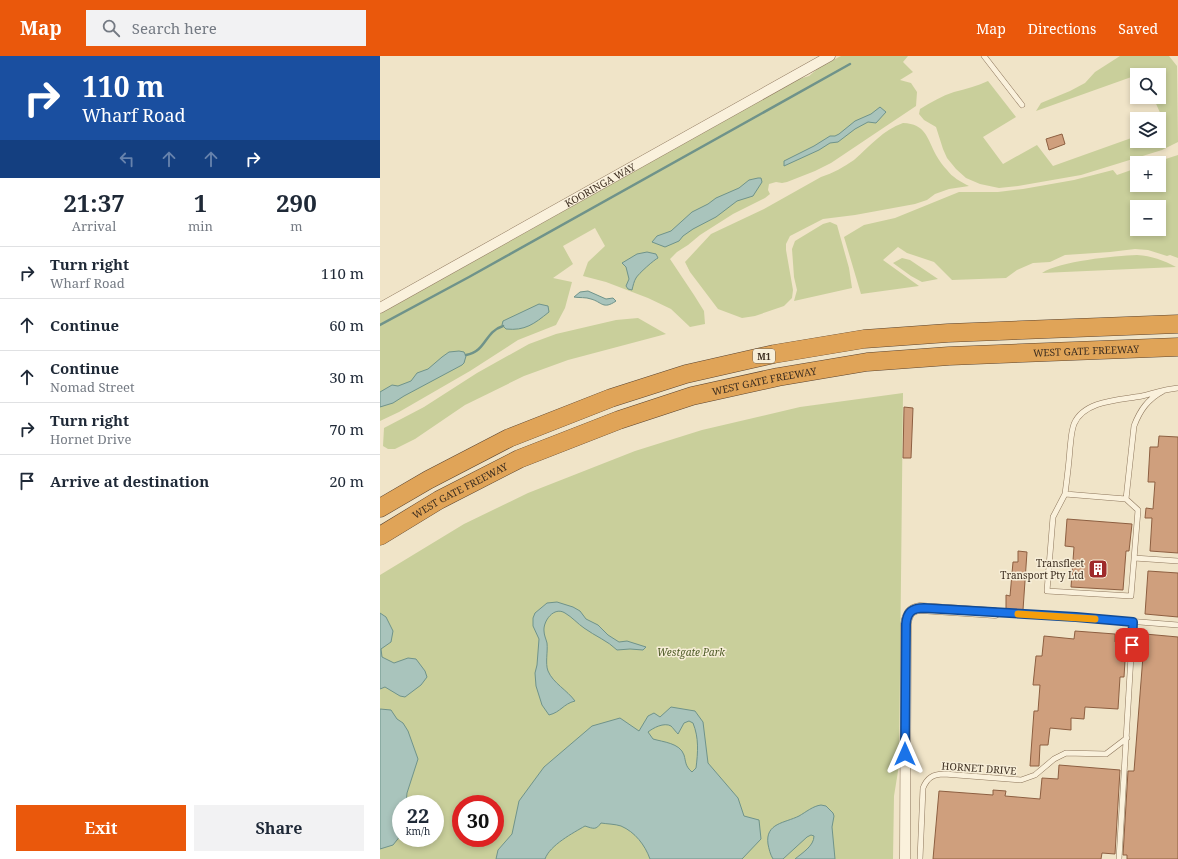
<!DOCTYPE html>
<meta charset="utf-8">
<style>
:root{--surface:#fff;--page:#f2f2f3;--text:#1f2937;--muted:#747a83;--line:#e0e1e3;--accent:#ea580c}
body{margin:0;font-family:"Noto Serif",serif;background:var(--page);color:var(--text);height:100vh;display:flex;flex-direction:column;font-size:15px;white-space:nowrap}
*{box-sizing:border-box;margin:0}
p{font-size:13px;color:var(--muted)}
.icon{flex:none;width:22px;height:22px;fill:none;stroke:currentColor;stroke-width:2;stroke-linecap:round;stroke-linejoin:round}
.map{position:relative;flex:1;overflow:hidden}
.details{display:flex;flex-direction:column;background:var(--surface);width:380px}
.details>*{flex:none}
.top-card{background:#1a4fa0;color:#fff;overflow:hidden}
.controls{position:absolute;left:750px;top:12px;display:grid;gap:8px}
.controls a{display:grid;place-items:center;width:36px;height:36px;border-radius:0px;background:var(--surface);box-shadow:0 2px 6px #0003;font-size:20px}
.speed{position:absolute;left:12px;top:739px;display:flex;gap:8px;font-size:20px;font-weight:700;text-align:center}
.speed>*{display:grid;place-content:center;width:52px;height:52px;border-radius:50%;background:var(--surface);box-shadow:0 2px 6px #0003;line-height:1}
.speed small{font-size:10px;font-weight:400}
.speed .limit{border:6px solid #d22;background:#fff;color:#111}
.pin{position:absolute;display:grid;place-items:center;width:34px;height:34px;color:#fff;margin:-17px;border-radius:8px;box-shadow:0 2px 6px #0006}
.me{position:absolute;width:44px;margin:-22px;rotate:0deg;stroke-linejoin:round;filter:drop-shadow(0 0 3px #0008)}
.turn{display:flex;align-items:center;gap:14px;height:84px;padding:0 16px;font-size:18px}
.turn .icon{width:52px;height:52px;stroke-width:2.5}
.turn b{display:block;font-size:28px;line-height:34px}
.lanes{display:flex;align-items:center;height:38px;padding:0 16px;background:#0003;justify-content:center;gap:20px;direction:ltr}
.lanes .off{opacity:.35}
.eta{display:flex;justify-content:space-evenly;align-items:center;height:68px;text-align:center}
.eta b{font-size:24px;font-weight:700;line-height:28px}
.primary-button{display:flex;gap:8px;margin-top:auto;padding:8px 16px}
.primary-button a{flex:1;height:46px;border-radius:0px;background:var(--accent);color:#fff;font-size:16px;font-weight:700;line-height:46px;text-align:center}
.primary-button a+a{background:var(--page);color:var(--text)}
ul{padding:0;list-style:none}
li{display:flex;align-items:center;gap:12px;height:52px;padding:0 16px;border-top:1px solid var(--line)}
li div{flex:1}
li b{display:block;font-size:15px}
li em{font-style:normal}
header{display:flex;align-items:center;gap:24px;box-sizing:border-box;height:56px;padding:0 20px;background:var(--accent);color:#fff}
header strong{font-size:19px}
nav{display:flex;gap:22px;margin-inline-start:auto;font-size:14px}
.search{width:280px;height:36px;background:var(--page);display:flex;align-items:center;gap:10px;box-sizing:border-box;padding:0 14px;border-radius:0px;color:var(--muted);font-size:15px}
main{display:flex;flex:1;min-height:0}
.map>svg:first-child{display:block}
.green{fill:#c9cf9b;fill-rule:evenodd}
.water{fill:#a9c4bc;stroke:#6f938a;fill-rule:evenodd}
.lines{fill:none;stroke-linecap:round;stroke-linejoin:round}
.stream{stroke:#6f938a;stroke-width:2.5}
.building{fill:#cf9f7d;stroke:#8d5f41}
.service-casing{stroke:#8d765c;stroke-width:6}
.minor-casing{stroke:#8d765c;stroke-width:11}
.motorway-casing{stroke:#5b4430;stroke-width:19}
.service{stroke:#faf1dc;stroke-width:5}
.minor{stroke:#faf1dc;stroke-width:10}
.motorway{stroke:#e0a458;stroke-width:18}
.route-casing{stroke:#114b97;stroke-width:10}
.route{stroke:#1a73e8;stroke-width:7}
.slow{stroke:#f59e0b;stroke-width:7}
.labels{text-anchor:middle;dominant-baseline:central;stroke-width:3;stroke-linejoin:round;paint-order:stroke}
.shield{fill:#f7eed8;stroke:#756857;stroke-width:1}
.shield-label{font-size:9px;font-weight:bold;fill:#3d2e20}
.street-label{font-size:10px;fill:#3d2e20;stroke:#f7eed8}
.poi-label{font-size:10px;fill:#3d2e20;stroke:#f7eed8;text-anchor:end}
.park-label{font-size:10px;font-style:italic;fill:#4d5a26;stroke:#f7eed8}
</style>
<header>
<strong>Map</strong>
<div class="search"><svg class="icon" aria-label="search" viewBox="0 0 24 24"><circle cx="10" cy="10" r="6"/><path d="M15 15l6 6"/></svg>Search here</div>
<nav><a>Map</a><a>Directions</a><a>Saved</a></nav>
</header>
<main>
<section class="details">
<div class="top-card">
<div class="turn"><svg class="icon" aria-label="right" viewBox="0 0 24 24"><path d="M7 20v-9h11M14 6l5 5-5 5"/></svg><div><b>110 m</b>Wharf Road</div></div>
<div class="lanes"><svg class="icon off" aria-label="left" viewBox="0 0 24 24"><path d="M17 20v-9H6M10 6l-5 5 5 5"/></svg><svg class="icon off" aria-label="ahead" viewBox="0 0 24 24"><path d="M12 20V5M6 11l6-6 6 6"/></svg><svg class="icon off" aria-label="ahead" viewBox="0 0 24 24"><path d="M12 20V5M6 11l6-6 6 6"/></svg><svg class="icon" aria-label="right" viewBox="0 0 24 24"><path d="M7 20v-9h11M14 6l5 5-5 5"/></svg></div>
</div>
<div class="eta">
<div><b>21:37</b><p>Arrival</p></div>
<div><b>1</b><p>min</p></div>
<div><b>290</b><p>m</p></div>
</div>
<ul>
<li><svg class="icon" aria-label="right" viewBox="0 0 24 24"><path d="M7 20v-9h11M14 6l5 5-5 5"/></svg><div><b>Turn right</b><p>Wharf Road</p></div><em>110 m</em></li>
<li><svg class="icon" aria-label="ahead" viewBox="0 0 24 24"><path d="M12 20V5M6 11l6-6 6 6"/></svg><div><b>Continue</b></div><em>60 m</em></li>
<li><svg class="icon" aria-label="ahead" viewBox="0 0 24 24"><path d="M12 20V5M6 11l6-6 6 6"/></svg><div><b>Continue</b><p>Nomad Street</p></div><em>30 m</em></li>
<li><svg class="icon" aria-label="right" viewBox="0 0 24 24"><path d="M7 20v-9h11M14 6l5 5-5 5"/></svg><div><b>Turn right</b><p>Hornet Drive</p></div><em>70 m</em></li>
<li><svg class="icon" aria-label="arrive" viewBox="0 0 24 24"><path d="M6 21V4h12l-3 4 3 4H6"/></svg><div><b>Arrive at destination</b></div><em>20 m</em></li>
</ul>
<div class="primary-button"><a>Exit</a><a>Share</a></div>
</section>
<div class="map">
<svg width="798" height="803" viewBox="0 0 798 803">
<rect width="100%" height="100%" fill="#f0e4c8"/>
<path class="green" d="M461,0h67l-5,6 10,10 -13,8 11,3 6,9 -1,14 -85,57 -16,8 -28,11 -5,1 -6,-1 -7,2 -1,6 2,4 -5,4 -32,16 -33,21 -12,10 -11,7 -7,7 24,36 10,16 1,13 -15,3 -19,-18 -23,-11 -42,-16 -23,-6 5,-14 17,-16 -10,-18 -32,18 10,18 -20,14 19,4 -7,26 -9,17 -38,15 -48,31 -71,41 -19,9v-107l419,-235 10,-3 12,-10z
M740,0h49l8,10 1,76 -16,8 -81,25 -63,11 -19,2 -19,-4 -14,-6 -10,-9 -9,-11 -4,-9 -7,-22 -12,-7 -5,-6 1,-5c11,-7 22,-13 34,-17 12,-3 23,-6 34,-11l28,36 -33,20 20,27 34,-19 16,21 84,-30v5h22v-12l7,-3 -13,-29h6v-22h-22l-101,36 5,-8 29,-12 15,-8 10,-11z
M523,67c23,1 24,15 33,32 3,5 7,11 11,15 5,7 14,12 22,16l-20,3 -14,5 -8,6 -12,4 -60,11 -32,4 -33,17 -4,8v6l7,40 -1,8 -8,8 -29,10 -13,2 -24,-9 -28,-37 -5,-10 26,-28 53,-25 57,-32c12,-4 23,-10 33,-17 16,-14 29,-30 49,-37z
M798,99v103l-8,-3 -3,1 -19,-6 -13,-1 -25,3 -45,3 -15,7 -17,1 -16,7 -11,8 -54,2 -18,-18 -27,-9 -9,-6 -15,13 36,26 -58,8 -17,-57 20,-12 31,-7 64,-26h39l25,-3 51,-9 39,-10 4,5 20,-7v17h22v-22h-6zM757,151h22v22h-22z
M450,166l7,3 12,43 3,20 -58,13 3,-11 -3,-13 -2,-28 3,-8 28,-17z
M757,199c15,1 26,5 39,12l-134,6c18,-12 72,-17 95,-18z
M522,202l8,2 28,19 -16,3 -11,-6 -18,-13z
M258,262l28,16 -98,26 -44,16 -59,29 -50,34 -20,10h-7l-5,-3 1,-18 40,-21 53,-34 52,-29 27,-10 60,-14z
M523,337l-4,372 -5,31 -1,63h-513v-284l84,-51 64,-31 107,-42 67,-21 98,-23zM21,748h34v34h-34zM81,748h34v34h-34z"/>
<path class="water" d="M500,51l6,5 -10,11 -8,-1 -13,7 -17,13 -8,1 -11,7 -35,16v-5l30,-15 16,-10h5l4,-2 16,-13 16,-7z
M378,122h3l1,4 -9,14 -16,5 -21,16 -23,12 -10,7 -4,5 -14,6 -13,-5 5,-6 14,-5 21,-19 16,-8 8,-6 23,-10 10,-8z
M267,196l9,2 2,4c-3,1 -20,16 -22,20 -2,3 -3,8 -4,12l-4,-1 -2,-3 3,-7 -3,-12 -4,-4 15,-9z
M208,235l18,8 7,-1 3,3c-13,9 -14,1 -25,-2 -5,-2 -12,-1 -17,-2l6,-5z
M159,248l9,2 1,6c-15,12 -24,19 -43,17l-4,-4 1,-4z
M79,295l5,1 2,4 -2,7 -2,2 -58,31 -11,7 -13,4v-15l12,-7 6,1 13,-5 6,-8 11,-4 14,-12 7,-5z
M177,546l16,5 7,4 6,8 12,6 10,10 11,7 8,-1 19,6 -3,3 -13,-1 -13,1c-9,-9 -22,-14 -33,-22 -6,-4 -12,-11 -19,-15 -11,-7 -22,8 -21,18 0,4 2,8 3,12 1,9 -2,20 1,28 5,12 19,19 27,30 -12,3 -14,11 -26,14l-7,-10 -6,-19 -1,-13 2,-8 2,-26 -6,-13v-8l2,-5 12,-10z
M0,557l6,4 7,14 -2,11 -10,7 1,8 12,6 14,-5 8,1 9,12 2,6 -6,8 -16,12 -5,-1 -15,-9 -5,2z
M291,651l24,4 8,11 5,41 30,35 6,18 15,4 2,19 -19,20h-92c-5,-14 -15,-27 -29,-33 -6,-2 -14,-2 -20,-3 -5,7 -7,6 -16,3 -12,7 -35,19 -40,33h-49l2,-9 14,-16 7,-33 25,-34 48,-41 28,-8 19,13 9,-15 6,-3 6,4zM309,665l4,2c6,15 5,29 3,45l-4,4c-7,-6 -6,-10 -8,-17 -4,-12 -21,-13 -31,-16l-5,-7c5,-4 16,-10 23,-6 2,2 5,6 7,8l6,-11z
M0,653l11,1 6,9 6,4 5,8 10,28 -11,34 -1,11h-5v31l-8,10 -13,4z
M441,749l5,1 7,7 1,3 -2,11 3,32h-40c7,-6 19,-13 19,-23l-3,-1 -4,2 -24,22h-10c-3,-5 -4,-10 -5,-15 -3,-21 17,-21 31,-28 7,-4 14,-10 22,-11z"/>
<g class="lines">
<path class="stream" d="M0,269l89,-48 381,-213
M86,299c21,-4 18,-23 37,-29"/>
</g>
<path class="building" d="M682,78l3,10 -16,6 -3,-11z
M524,351l9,1 -2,50h-8z
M779,380l19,1v116l-28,-2 2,-33h-7l1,-10 7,1 2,-27h-7l2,-35h8z
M687,463l65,5 -3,27h-3l-3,39 -52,-3 3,-40 -9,-1z
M638,495l9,1 -4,58h-17v-15l4,1 3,-34h5z
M768,515l30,2v44l-33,-3z
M695,575l40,3v8h8l-2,19h4l-1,16h-4l-2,32 -33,-2 -1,12 -13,-1v12l-21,-2 -2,17h-8l-1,21h-9l4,-55h4l2,-26h-7l3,-29h6l2,-20 30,3z
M765,578l33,3v222h-51v-4h-4l5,-84h6l9,-115h-3l1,-9h3z
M679,709l61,5 -5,84 -13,-1 -1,6h-168l6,-68 54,4v-5l13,1 -1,5 35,3 2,-21 16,1z"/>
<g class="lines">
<g class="service-casing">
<path id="service" d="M604,0l38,49
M783,335c-15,8 -23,19 -29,35l-8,73 -61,-5c2,-15 4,-30 5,-46 1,-7 1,-16 4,-24 10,-24 47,-24 68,-28 12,-3 24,-7 36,-8
M685,438l-12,23 -6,74 84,5 7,-86 -12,-11
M754,502l44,3
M615,557l81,4 102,8
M540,803l3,-71c4,-10 10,-14 21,-14l77,6 14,-5 19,-16 12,-6 40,1 21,-16
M739,803l14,-237"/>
</g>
<g class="minor-casing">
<g id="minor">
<path id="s1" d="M0,252l450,-252"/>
<path d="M525,803l1,-235c1,-9 4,-15 14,-16l75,5"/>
</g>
</g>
<g class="motorway-casing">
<g id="motorway">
<path d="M0,452l48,-28 81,-42 102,-40 75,-24 88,-20 90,-15 84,-6 230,-9"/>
<path id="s2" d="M0,480l59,-36 80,-41 100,-39 73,-24 86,-19 89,-15 82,-6 229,-9"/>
</g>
</g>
<use href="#service" class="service"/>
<use href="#minor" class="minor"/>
<use href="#motorway" class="motorway"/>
</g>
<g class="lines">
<g class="route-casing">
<path id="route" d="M525,698l1,-130c1,-12 6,-16 18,-16l152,9 57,5 -1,23"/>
</g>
<use href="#route" class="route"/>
<path class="slow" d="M638,558l77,5"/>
</g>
<defs>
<g id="building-square" transform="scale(1)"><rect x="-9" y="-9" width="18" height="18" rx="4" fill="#9e2a2b" stroke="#f7eed8"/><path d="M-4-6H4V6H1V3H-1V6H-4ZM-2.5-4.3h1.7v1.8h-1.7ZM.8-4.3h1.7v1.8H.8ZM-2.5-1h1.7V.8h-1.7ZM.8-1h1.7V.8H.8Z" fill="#fff"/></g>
</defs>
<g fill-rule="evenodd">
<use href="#building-square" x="718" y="513"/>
</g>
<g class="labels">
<rect class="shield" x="373" y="293" width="22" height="14" rx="3"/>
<g class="shield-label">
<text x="384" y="300">M1</text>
</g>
<g class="street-label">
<text stroke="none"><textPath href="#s1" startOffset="252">KOORINGA WAY</textPath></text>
<text stroke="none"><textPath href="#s2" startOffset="741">WEST GATE FREEWAY</textPath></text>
<text stroke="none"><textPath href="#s2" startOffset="417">WEST GATE FREEWAY</textPath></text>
<text stroke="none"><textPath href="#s2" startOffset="92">WEST GATE FREEWAY</textPath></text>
<text transform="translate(599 712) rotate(4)">HORNET DRIVE</text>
</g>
<g class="poi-label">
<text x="704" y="507">Transfleet<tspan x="704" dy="12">Transport Pty Ltd</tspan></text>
</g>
<g class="park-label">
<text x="311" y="596">Westgate Park</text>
</g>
</g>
</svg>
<div class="controls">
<a><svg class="icon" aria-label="search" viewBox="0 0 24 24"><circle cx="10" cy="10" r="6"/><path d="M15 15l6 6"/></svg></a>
<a><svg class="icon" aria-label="layers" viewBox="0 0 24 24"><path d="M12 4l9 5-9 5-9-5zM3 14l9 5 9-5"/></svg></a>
<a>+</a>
<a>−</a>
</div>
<div class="speed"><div>22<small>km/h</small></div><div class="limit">30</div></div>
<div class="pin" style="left:752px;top:589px;background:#d93025"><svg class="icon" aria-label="arrive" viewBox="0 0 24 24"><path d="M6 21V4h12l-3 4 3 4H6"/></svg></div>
<svg class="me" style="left:525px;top:698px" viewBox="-20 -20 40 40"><path d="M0-17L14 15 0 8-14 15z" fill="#1a73e8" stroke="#fff" stroke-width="4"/></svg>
</div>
</main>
